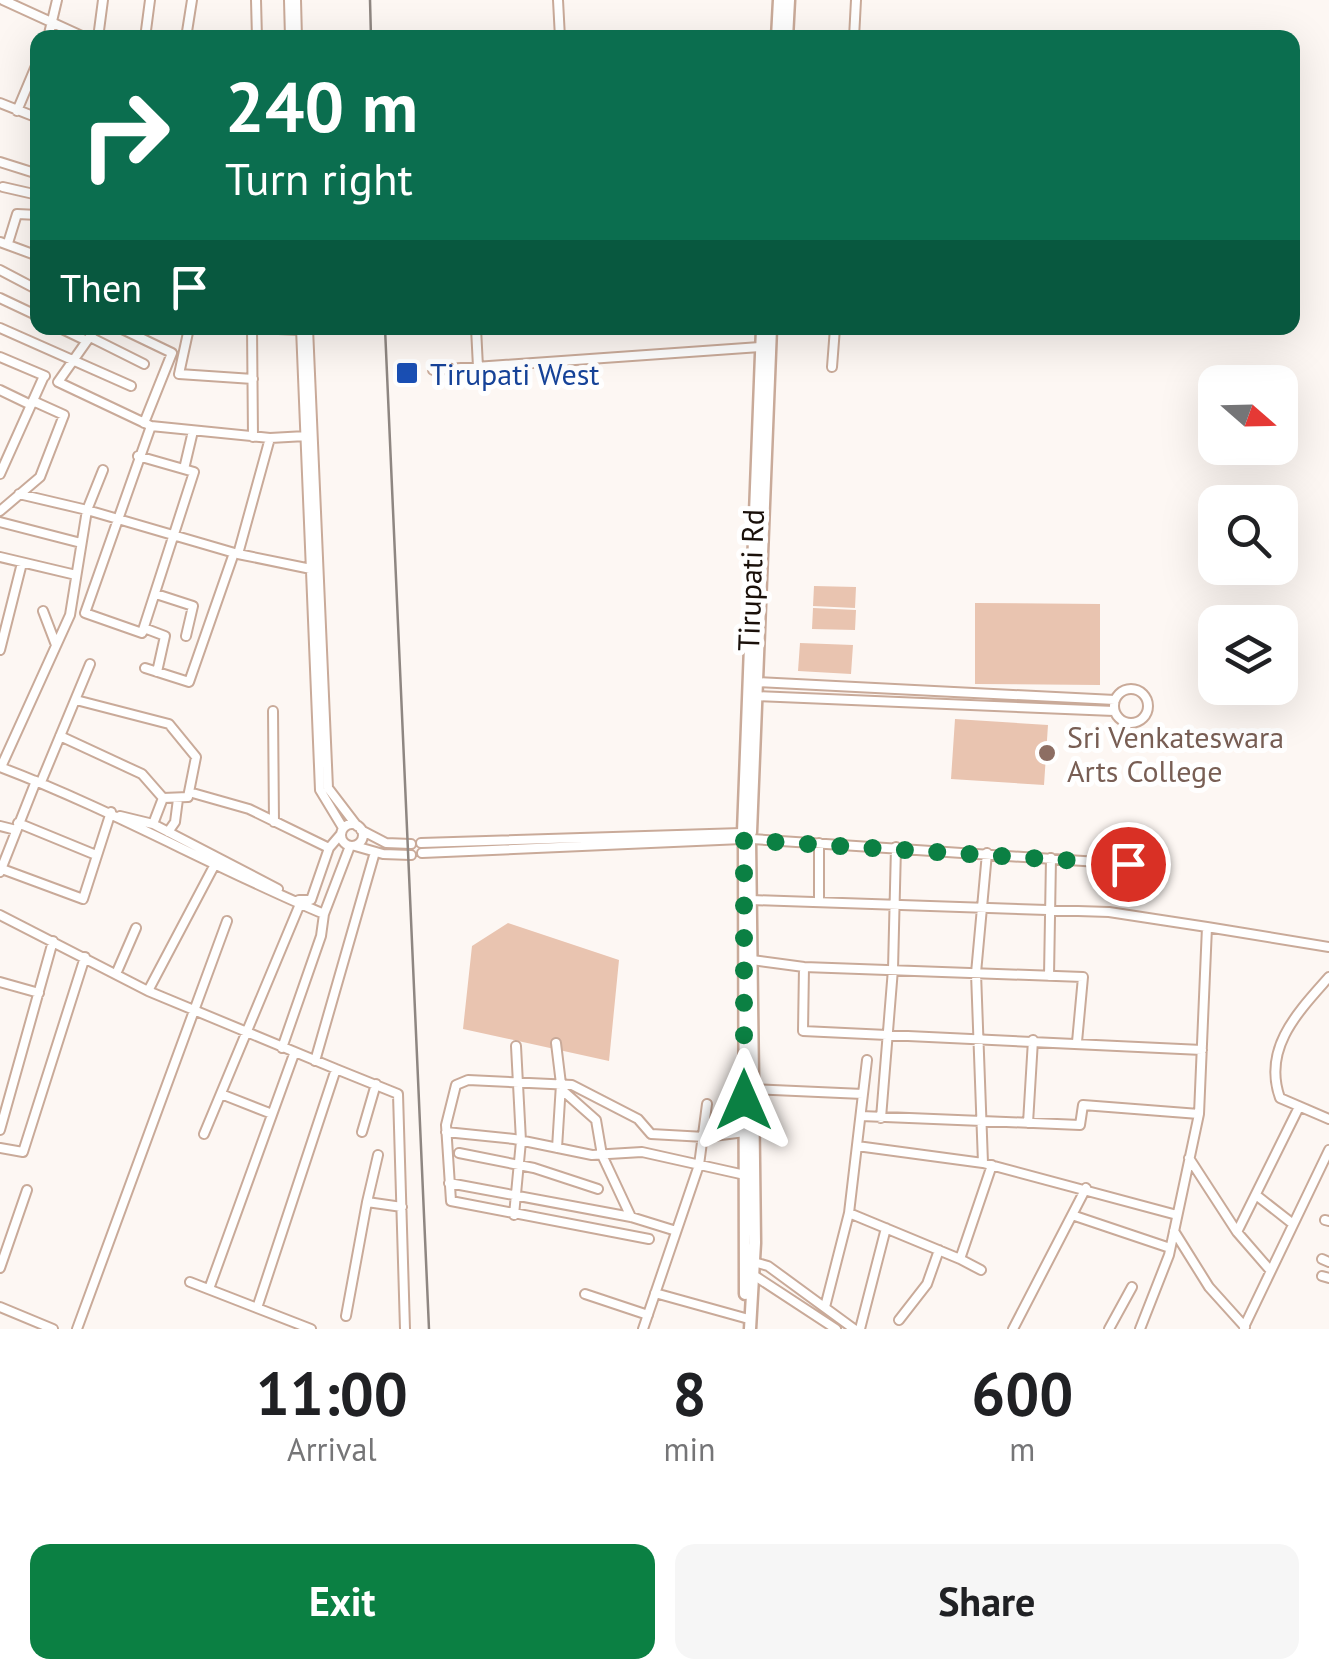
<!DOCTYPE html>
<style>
:root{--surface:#fff;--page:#f6f6f6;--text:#202124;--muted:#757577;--accent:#0b8043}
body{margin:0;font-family:"PT Sans",sans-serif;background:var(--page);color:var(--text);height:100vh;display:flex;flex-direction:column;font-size:38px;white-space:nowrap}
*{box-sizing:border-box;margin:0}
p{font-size:32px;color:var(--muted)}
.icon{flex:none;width:55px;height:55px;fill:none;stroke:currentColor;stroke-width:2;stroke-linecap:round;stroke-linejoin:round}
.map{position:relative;height:1329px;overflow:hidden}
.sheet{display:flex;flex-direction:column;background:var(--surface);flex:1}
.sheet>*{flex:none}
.hud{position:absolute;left:30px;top:30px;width:1270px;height:305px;border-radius:20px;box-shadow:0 10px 40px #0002;background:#0b6e4f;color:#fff;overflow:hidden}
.needle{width:65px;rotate:110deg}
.buttons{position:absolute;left:1198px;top:365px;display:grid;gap:20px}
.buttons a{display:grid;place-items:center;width:100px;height:100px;border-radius:20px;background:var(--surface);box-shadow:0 10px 40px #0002;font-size:50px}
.pin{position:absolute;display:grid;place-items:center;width:85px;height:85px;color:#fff;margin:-42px;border:5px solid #fff;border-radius:50%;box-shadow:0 2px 10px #0007}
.me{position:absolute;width:110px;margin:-55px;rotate:0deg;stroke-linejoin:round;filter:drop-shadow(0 0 8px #0008)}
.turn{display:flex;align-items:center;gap:35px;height:210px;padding:0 30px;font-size:45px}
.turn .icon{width:130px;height:130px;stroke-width:2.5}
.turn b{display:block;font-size:70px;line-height:85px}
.then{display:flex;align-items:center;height:95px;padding:0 30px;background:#0003;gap:20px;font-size:38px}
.eta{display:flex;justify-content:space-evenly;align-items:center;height:170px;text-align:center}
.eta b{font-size:60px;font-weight:700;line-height:70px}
.action{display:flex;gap:20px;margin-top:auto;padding:20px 30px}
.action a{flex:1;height:115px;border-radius:20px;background:var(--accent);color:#fff;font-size:40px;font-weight:700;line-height:115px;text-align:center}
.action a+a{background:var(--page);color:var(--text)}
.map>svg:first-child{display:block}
.pitch{fill:#e9c4b0}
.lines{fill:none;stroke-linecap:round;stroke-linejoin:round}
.minor-casing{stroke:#c9aa99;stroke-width:12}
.major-casing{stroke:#c9aa99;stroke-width:15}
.minor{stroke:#fff;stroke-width:8}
.major{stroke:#fff;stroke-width:10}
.rail{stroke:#8e8681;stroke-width:2.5}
.route{stroke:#0b8043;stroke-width:18;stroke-dasharray:0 32.4}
.transit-dot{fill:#1a4fb4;stroke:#fff;stroke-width:4}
.education-dot{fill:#8d6e63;stroke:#fff;stroke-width:4}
.labels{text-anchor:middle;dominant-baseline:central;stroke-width:10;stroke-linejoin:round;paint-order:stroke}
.transit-label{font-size:30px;fill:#164399;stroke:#fff;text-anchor:start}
.street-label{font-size:30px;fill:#1a100a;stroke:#fff}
.education-label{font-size:30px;fill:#785e54;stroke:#fff;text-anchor:start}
</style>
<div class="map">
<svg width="1329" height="1329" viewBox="0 0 1329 1329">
<rect width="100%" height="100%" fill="#fdf7f3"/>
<path class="pitch" d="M814,586l42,1 -1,21 -42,-2z
M975,603l125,1v81l-125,-1z
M813,608l43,2 -1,20 -43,-1z
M800,643l53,2 -2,29 -53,-3z
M955,719l93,6 -4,60 -93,-6z
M508,923l111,37 -10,101 -146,-32 9,-83z"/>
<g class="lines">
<g class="minor-casing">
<path id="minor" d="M3,0l83,38
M256,0l1,38
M289,0l1,38
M296,0l1,38
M558,0l2,38
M48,38l9,-38
M98,38l5,-38
M145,38l5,-38
M186,38l6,-38
M854,38l2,-38
M0,103l38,15
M17,111l21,-50
M0,162l38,12
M3,187l35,8
M0,242l38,14
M8,243l9,-29 21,1
M0,270l38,20
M0,298l38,18
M0,328l131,58
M60,328l27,13
M96,328l-38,54 93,44
M120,328l52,25 -28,70
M189,328l-10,46 74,5
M251,328l51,2
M252,328l1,109
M301,328l19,462 23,38
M308,328l20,460 29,38
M476,328l2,39
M90,337l54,27
M0,357l45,19
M832,367l3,-39
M433,370l327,-23
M0,390l31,15
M270,438l36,-2
M184,469l9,-38
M0,474l44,-98
M19,494l68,16 16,-40
M0,511l40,-34 24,-62 -31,-14
M0,522l81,21
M0,557l76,18
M156,594l37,12 -7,30
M43,611l13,34
M85,613l66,-187 119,12 -32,116
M85,613l57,20 52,-161 -56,-16
M144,628l21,8 -8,36
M0,650l22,-87
M145,668l44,14 45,-129
M755,682l360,18
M1114 706a17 17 0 1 1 34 0a17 17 0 1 1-34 0Z
M754,696l360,15
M273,711l1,111
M60,736l82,38 21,24 25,-1 8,-40 -27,-33 -93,-24
M0,767c111,42 214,101 324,147l26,-68
M1,767l69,-152 17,-105 151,44 73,15
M41,782l49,-118
M189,792l60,17 80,39
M120,816l33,8 125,65
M18,823l78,32
M153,824l10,-26
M341 835a11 11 0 1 1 22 0a11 11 0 1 1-22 0Z
M0,826l16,4
M361,830l25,13 25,1
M168,832l7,-10 3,-23
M752,839l376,25
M421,843l321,-10
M355,846l28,8 28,1
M422,853l320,-14
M2,869l81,30 28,-87
M0,872l36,-91
M299,900h12l18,-52 12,-14
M751,900l358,12 98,15
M819,902v-59
M0,915l148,76 188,78
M752,960l52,7 279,10 -6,65
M804,967l-1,64 399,19
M116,974l20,-46
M1049,976l2,-118
M1329,977c-30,34 -67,71 -49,121l49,21
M0,982l39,11
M148,991l66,-125
M556,1043l5,41 -4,64
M282,1048l39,-112 3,-22
M315,1061l60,-209
M561,1089l35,31 6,35 29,62
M753,1089l110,5
M221,1094l51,20
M861,1116l219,9 3,-20 116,9
M881,1118l12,-149 3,-122
M1028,1123l5,-83
M0,1130l53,-189
M362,1132l14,-48
M446,1132l68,7 78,16 50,-3 103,23
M204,1134l96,-230
M857,1146l126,17 194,52
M0,1148l23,4 62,-195
M459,1153l75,15 64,21
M1189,1158l48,74
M983,1163l-7,-190 11,-120
M449,1183l182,34 42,13
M1256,1195l37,29
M367,1202l11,-47
M849,1213l111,46
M514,1215l7,-74 -5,-95
M1072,1215l98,33
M1325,1220l4,1
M1174,1231l35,56 36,40
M649,1239l-198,-38 -5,-76 10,-40 12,-5 104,5 66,34 13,15 54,3 40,-5
M1322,1259l7,3
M750,1261l18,5 86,63
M0,1268l27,-78
M981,1270l-21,-11 32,-94
M1270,1270l-33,-38 62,-125
M752,1274l84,55
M1322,1276l7,2
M190,1282l121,47
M209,1289l85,-235
M655,1293l90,25
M585,1294l63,21
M0,1307l53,22
M825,1307l24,-94 18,-153
M257,1308l79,-239 62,25 7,235
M346,1316l21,-114 35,5
M899,1320l28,-36 12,-34
M1244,1327l85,-177
M77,1329l150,-408
M643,1329l56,-164 8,-61
M860,1329l26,-101
M1013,1329l73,-141
M1109,1329l23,-42
M1140,1329l29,-74 30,-141 8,-187 122,20"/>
</g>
<g class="major-casing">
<path id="major" d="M777,38l2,-38
M787,38l2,-38
M743,832l19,-504
M751,832l20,-504
M744,840l1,454
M750,1329l5,-86 -5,-403"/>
</g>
<use href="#minor" class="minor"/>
<use href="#major" class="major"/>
<path class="rail" d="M370,0l1,38
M385,328l44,1001"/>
</g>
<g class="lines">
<path class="route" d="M744,1100v-260l384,24"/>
</g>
<rect class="transit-dot" x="395" y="361" width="24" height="24" rx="5"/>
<circle class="education-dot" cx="1047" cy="753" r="10"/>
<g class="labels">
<g class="transit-label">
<text x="430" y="373">Tirupati West</text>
</g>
<g class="street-label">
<text transform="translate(750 580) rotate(-88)">Tirupati Rd</text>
</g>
<g class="education-label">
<text x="1067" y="736">Sri Venkateswara<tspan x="1067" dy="34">Arts College</tspan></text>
</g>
</g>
</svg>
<div class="buttons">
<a><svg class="needle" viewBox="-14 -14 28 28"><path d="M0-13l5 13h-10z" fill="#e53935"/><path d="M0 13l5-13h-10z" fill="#757577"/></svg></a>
<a><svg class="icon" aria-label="search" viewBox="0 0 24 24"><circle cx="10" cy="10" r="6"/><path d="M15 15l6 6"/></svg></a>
<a><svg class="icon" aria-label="layers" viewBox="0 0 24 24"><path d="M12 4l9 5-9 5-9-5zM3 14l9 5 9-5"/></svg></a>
</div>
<div class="pin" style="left:1128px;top:864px;background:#d93025"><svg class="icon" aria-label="arrive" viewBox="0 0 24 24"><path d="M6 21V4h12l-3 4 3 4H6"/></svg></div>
<svg class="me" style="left:744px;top:1100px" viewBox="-20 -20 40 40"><path d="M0-17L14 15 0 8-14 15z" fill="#0b8043" stroke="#fff" stroke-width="4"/></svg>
<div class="hud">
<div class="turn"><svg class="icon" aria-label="right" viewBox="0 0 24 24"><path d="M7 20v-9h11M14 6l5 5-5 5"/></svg><div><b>240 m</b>Turn right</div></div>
<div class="then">Then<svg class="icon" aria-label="arrive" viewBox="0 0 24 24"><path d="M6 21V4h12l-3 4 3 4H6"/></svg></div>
</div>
</div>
<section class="sheet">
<div class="eta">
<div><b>11:00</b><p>Arrival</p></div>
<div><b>8</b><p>min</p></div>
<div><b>600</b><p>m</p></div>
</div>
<div class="action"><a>Exit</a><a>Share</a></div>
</section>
